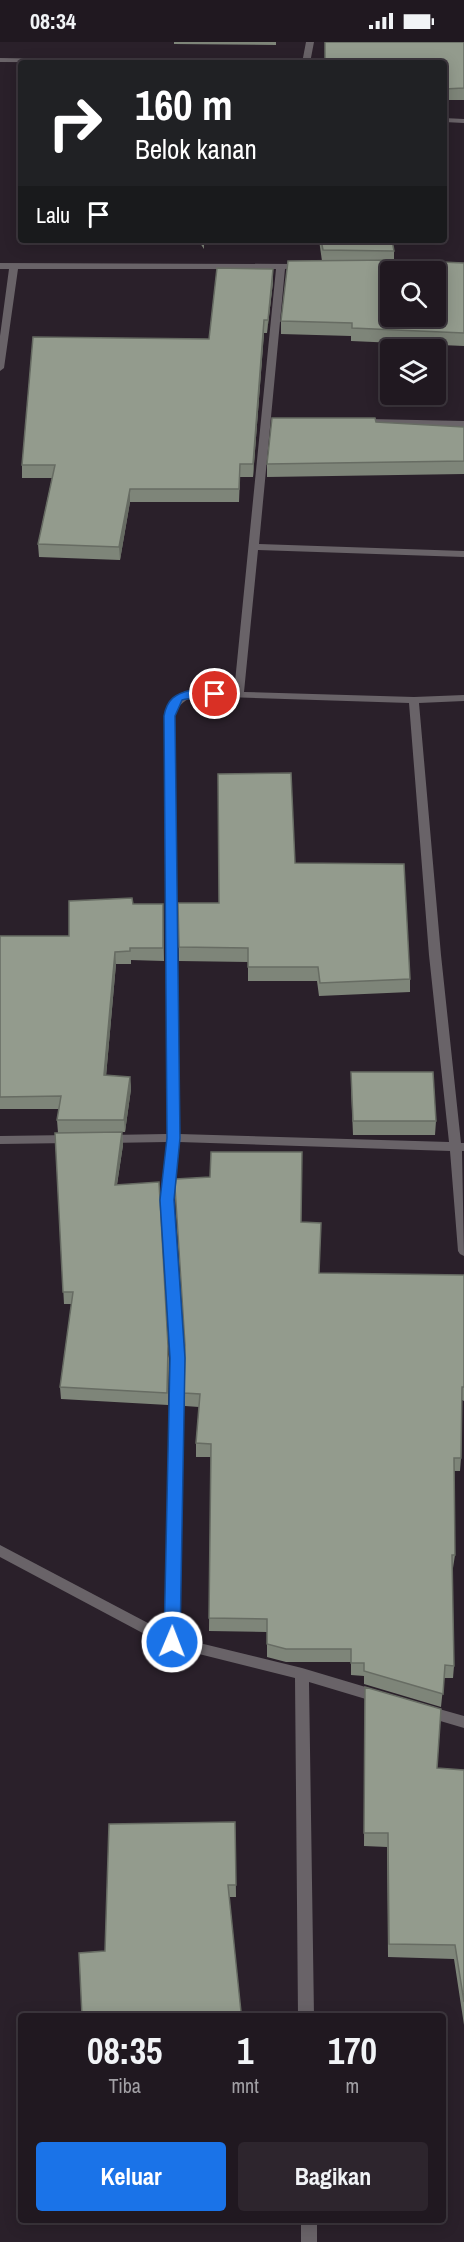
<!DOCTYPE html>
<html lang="id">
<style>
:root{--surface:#201820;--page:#2d252d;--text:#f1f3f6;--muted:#a2a0a5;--line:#3d373e;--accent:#1a73e8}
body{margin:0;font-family:"Archivo Narrow",sans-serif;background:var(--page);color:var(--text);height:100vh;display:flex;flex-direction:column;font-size:22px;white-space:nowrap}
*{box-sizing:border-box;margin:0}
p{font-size:20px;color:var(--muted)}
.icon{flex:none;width:33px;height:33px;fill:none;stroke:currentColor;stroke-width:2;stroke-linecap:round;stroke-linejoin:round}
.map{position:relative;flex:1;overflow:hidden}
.details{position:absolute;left:18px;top:1971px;width:428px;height:210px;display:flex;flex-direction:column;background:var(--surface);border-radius:6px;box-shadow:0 3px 15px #0003,0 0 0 2px var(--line)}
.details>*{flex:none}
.guide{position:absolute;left:18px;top:18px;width:429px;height:183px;border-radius:6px;box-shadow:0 3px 15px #0003,0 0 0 2px var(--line);background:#202124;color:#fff;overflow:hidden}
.fabs{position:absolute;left:380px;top:219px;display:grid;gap:12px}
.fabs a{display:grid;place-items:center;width:66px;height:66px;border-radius:6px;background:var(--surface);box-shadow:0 3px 15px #0003,0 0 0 2px var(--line);font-size:30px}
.pin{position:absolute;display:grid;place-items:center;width:51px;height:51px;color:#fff;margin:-26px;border:3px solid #fff;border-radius:50%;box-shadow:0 2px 6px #0007}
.me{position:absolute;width:66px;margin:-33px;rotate:1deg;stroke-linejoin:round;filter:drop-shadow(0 0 4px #0008)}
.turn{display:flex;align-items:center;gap:21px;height:126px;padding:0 18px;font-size:27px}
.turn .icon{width:78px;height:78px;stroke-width:2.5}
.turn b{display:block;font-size:42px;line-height:51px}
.then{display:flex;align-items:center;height:57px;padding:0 18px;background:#0003;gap:12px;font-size:22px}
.eta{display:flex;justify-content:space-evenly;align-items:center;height:102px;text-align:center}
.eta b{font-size:36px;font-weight:700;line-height:42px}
.action{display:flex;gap:12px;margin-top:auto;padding:12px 18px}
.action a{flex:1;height:69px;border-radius:6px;background:var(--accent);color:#fff;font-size:24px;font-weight:700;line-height:69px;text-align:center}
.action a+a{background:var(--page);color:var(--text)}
.status{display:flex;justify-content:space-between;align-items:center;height:42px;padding:0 30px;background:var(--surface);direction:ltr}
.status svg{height:16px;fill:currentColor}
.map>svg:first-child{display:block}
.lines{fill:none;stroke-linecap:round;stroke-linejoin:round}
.minor{fill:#696368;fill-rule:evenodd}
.wall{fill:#7e8579}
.shaded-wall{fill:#676c63}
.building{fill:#939b8d;stroke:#676c63;stroke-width:1.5;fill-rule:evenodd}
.route{fill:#1a73e8;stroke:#114b97;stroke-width:1.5}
</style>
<div class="status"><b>08:34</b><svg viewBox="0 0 49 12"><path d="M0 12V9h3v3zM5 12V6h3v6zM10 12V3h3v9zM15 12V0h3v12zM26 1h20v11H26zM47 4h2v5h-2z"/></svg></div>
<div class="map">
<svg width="464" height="2200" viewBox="0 0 464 2200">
<rect width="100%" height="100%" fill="#2a202a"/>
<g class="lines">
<path class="minor" d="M306,0h8l-4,21h-8z
M0,16l186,3 4,2 -190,-1z
M444,76l20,1v4l-20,-1z
M0,221l292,1v4l-7,1 -26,275 205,7v6l-206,-7 -14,142 170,5 50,-2v6l-45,2 22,252 20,188h3v8h-2l2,105 -4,-2 -2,-3 -8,-100 -271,-9 -6,58 10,158 -4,280 123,30 77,23 5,2 2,4 -2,4 -5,2 -70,-21 5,334h-16l-3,-338 -128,-32 -167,-89v-12l165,87 6,-274 -10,-158 6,-58 -59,1 -6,-4 6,-4 59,-1 -3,-418c13,-33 41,-27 70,-24l42,-423h-258l-14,99 -4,3v-35l9,-67h-9zM197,654l212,7 20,252 20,187 -270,-8 -5,-418c5,-12 11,-17 23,-20z
M370,377l94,2v6l-97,-3 -2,-2z
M70,1093l6,4 -6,4 -70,1v-8z
M425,1663l39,11v12l-44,-13 -2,-4 2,-4z
M301,2178h16v22h-16z"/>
</g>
<path class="wall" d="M174,0h102v3l-102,-1z
M464,0v58h-20v-37z
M198,198h6v9z
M319,198h73l2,11v9l70,3v83l-113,-5v-5l-70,-2v-13l41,-60z
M273,227v13l-6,51h-3l-11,144h-13l-1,25h-109l-10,58 -81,-3 -1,-13 14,-66h-30v-13l187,-126z
M376,380l88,5v47l-197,3v-13z
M295,821l115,116v13l-91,4 -2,-15h-69v-19l-69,-1 -1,-58h41z
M133,862h30l1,57 -33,-1v4h-15l-10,112 24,1 1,12 -6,43 -67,1 -1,-13 2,-11h-59v-173h69z
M351,1030l85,49 -1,14h-82l-2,-49z
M122,1090l1,13 -6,40 52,173 -1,47 -107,-6 -1,-12 12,-83h-8l-9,-171z
M175,1145l126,35 18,51 145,2v126l-2,-1 -1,58 -1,13h-6l1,84 -2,13h-1l2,98 -1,12h-9l-3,29 -77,-23v-8l-13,-1v-13h-65l-19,-5v-25l-58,-1 2,-174h-15v-14l3,-36 -14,-1v-54z
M365,1645l72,81 27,2v255l-10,-66 -66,-2 -1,-110 -23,-1z
M235,1780l1,75h-7l12,119h-159l23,-65z"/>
<path class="shaded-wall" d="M273,227v13l-6,51 1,-13z
M264,278v13l-11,144v-13z
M130,447v13l-10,58 -1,-13z
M115,910l1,12 -11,124 -1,-13z
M130,1035l1,12 -6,43 -1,-12z
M122,1090l1,13 -8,52v-12z"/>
<path class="building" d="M325,0h139v46l-20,1v-26h-119z
M321,198h71l2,11 -71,-1z
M396,218l68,3v70l-112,-5v-5l-71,-2 7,-60zM390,230h45v44h-45z
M217,226l56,1 -5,51h-4l-11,144h-13l-1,25h-109l-11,58 -81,-3 17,-79h-33l11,-128 176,2z
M272,376h103l1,4 88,5v34l-197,3z
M291,731l4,90 109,1 6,115 -90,4 -2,-16h-70v-19l-69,-1 -1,-44h41l-1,-129z
M132,856l1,6h30v44h-33v3l-15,1 -11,123 26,2 -6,43h-67l4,-24 -61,1v-161h69v-35z
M351,1030h82l3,49h-83z
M122,1090l-7,53 44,-3 9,164 -1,47 -107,-6 13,-95h-10l-8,-159z
M211,1110h91l-1,70 20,1 -2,50 145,2v112h-2l-1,71h-7l1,97h-3l2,111 -9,-1 -2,29 -79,-23v-8h-13v-14h-65l-19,-5v-25l-58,-1 2,-174 -15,-1 4,-49 -16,-1 1,-48 -10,-158 1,-8 34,-2z
M365,1645l76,22 -4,59 27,2v232l-9,-57 -66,-1 -1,-111h-24z
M235,1780l1,63h-8l13,127 -51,4h-108l-3,-63 26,-2 4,-127z"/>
<path class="route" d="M191,648h24l6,4c-9,7 -27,2 -39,6l-7,16 5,422 -6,62 11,158 -5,284 -2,5h-11l-3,-5 6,-284 -10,-158 7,-62 -3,-422c3,-17 11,-22 27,-26z"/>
</svg>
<div class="fabs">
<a><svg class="icon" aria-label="search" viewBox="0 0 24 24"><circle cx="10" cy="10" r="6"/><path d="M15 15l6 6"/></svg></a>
<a><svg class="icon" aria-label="layers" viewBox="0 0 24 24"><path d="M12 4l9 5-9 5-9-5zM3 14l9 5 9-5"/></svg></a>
</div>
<div class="pin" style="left:215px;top:652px;background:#d93025"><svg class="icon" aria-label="arrive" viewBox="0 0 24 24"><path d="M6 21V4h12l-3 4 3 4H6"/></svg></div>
<svg class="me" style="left:172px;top:1600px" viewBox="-20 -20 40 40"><circle r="17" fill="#1a73e8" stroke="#fff" stroke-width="3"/><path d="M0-11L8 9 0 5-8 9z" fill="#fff"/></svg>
<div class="guide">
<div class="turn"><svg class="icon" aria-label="right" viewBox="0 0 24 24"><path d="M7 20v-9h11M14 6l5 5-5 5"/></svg><div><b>160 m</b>Belok kanan</div></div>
<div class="then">Lalu<svg class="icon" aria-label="arrive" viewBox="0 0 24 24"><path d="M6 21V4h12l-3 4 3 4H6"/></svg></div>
</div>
<section class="details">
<div class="eta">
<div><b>08:35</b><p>Tiba</p></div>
<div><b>1</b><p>mnt</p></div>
<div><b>170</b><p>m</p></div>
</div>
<div class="action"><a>Keluar</a><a>Bagikan</a></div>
</section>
</div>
